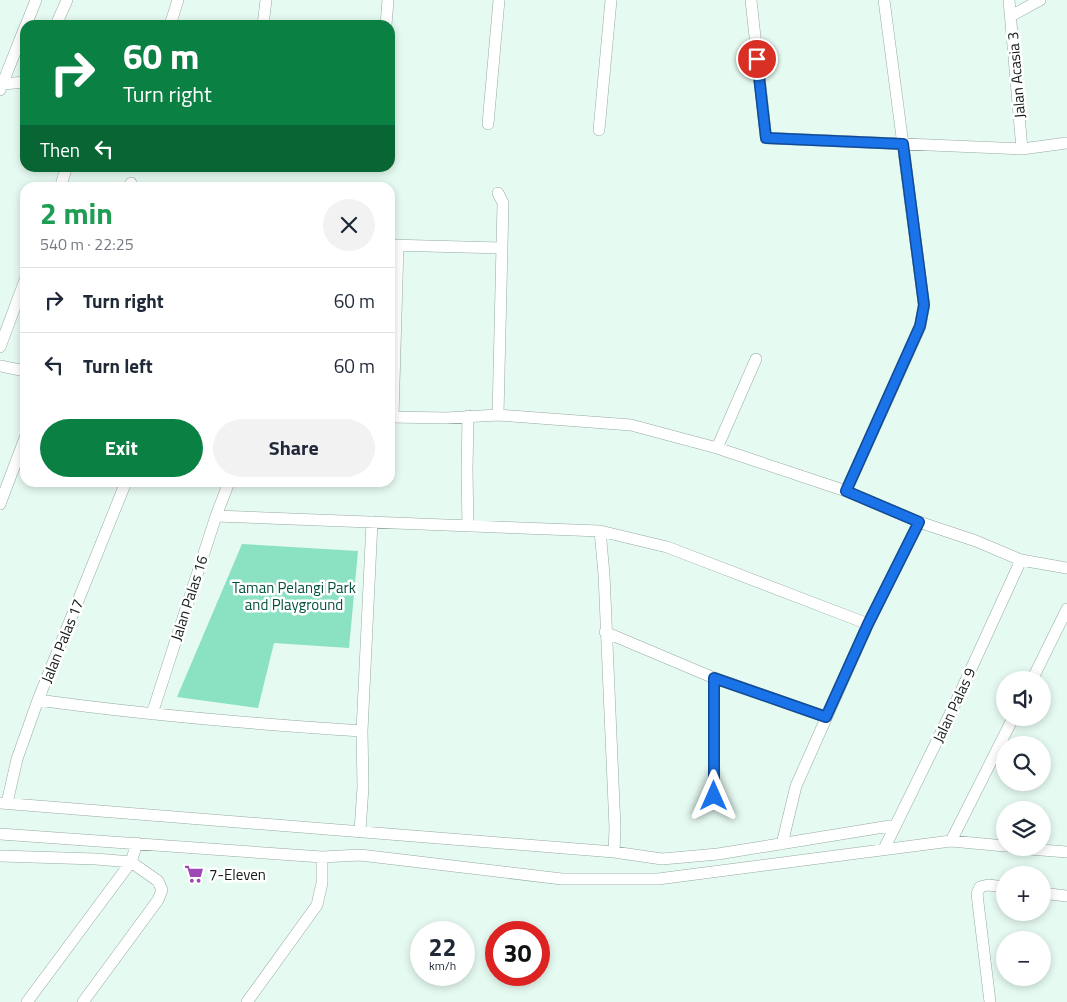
<!DOCTYPE html>
<meta charset="utf-8">
<style>
:root{--surface:#fff;--page:#f2f2f3;--text:#1f2937;--muted:#747a83;--line:#e0e1e3;--accent:#0b8043}
body{margin:0;font-family:"Titillium Web",sans-serif;background:var(--page);color:var(--text);height:100vh;display:flex;flex-direction:column;font-size:19px;white-space:nowrap}
*{box-sizing:border-box;margin:0}
p{font-size:16px;color:var(--muted)}
.icon{flex:none;width:28px;height:28px;fill:none;stroke:currentColor;stroke-width:2;stroke-linecap:round;stroke-linejoin:round}
.map{position:relative;flex:1;overflow:hidden}
.side{position:absolute;left:20px;top:182px;width:375px;height:305px;display:flex;flex-direction:column;background:var(--surface);border-radius:15px;box-shadow:0 2px 8px #0003}
.side>*{flex:none}
.banner{position:absolute;left:20px;top:20px;width:375px;height:152px;border-radius:15px;box-shadow:0 2px 8px #0003;background:#0b8043;color:#fff;overflow:hidden}
.tools{position:absolute;left:996px;top:671px;display:grid;gap:10px}
.tools a{display:grid;place-items:center;width:55px;height:55px;border-radius:50%;background:var(--surface);box-shadow:0 2px 8px #0003;font-size:25px}
.speed{position:absolute;left:410px;top:921px;display:flex;gap:10px;font-size:25px;font-weight:700;text-align:center}
.speed>*{display:grid;place-content:center;width:65px;height:65px;border-radius:50%;background:var(--surface);box-shadow:0 2px 8px #0003;line-height:1}
.speed small{font-size:12px;font-weight:400}
.speed .limit{border:8px solid #d22;background:#fff;color:#111}
.pin{position:absolute;display:grid;place-items:center;width:42px;height:42px;color:#fff;margin:-21px;border:2px solid #fff;border-radius:50%;box-shadow:0 1px 5px #0007}
.me{position:absolute;width:55px;margin:-28px;rotate:0deg;stroke-linejoin:round;filter:drop-shadow(0 0 4px #0008)}
.turn{display:flex;align-items:center;gap:18px;height:105px;padding:0 20px;font-size:22px}
.turn .icon{width:65px;height:65px;stroke-width:2.5}
.turn b{display:block;font-size:35px;line-height:42px}
.then{display:flex;align-items:center;height:48px;padding:0 20px;background:#0003;gap:10px;font-size:19px}
.round{display:grid;place-items:center;flex:none;width:52px;height:52px;border-radius:26px;background:var(--page)}
.headline{display:flex;align-items:center;justify-content:space-between;height:85px;padding:0 20px}
h1{font-size:30px;font-weight:700;line-height:38px;color:#1e9e55}
.button{display:flex;gap:10px;margin-top:auto;padding:10px 20px}
.button a{flex:1;height:58px;border-radius:30px;background:var(--accent);color:#fff;font-size:20px;font-weight:700;line-height:58px;text-align:center}
.button a+a{background:var(--page);color:var(--text)}
ul{padding:0;list-style:none}
li{display:flex;align-items:center;gap:15px;height:65px;padding:0 20px;border-top:1px solid var(--line)}
li div{flex:1}
li b{display:block;font-size:19px}
li em{font-style:normal}
.map>svg:first-child{display:block}
.green{fill:#8ae2c2}
.lines{fill:none;stroke-linecap:round;stroke-linejoin:round}
.minor-casing{stroke:#96aaa2;stroke-width:12}
.minor{stroke:#fff;stroke-width:11}
.route-casing{stroke:#114b97;stroke-width:12}
.route{stroke:#1a73e8;stroke-width:9}
.labels{text-anchor:middle;dominant-baseline:central;stroke-width:5;stroke-linejoin:round;paint-order:stroke}
.street-label{font-size:15px;fill:#141c19;stroke:#fff}
.park-label{font-size:15px;fill:#04523d;stroke:#fff}
.poi-label{font-size:15px;fill:#141c19;stroke:#fff;text-anchor:start}
</style>
<div class="map">
<svg width="1067" height="1002" viewBox="0 0 1067 1002">
<rect width="100%" height="100%" fill="#e5faf1"/>
<path class="green" d="M242,544l116,7 -9,97 -75,-5 -16,65 -81,-11z"/>
<g class="lines">
<g class="minor-casing">
<path id="minor" d="M751,0l15,138 256,11 45,-6
M1009,0l13,149
M1011,16l29,-16
M26,25l10,-25
M56,25l11,-25
M170,25l8,-25
M263,25l3,-25
M386,25l2,-25
M3,84l22,-2
M0,90l25,-63
M488,124l11,-124
M599,130l12,-130
M60,188l6,-19
M128,188l3,-5
M390,245l111,3
M0,347l25,-67
M0,366l25,5
M498,415l5,-212 -5,-10
M390,417l56,1 52,-3 133,10 86,23 129,43 73,31 57,19 45,19 46,8
M393,417l5,-172
M717,448l39,-89
M846,491l74,-164 4,-22 -40,-305
M0,504l25,-66
M216,516l384,15 67,16 201,77
M468,526l-1,-55 1,-55
M600,531l4,43 11,254 -1,24
M605,632l109,46 112,39
M714,678v118
M1032,680l35,-71
M38,700c108,15 216,24 324,31
M152,714l64,-198 13,-34
M0,803l614,49 48,7 56,-5 178,-29
M7,803l10,-44 21,-59 88,-218
M360,831l3,-44 -1,-56 10,-209
M0,834l322,23 38,-2 202,24h96l293,-38 54,5
M951,841l62,-123
M782,844l14,-58 72,-162 51,-102
M1016,848l51,4
M884,849l71,-145 66,-144
M0,856l96,3 35,3 27,19 4,9 -4,10 -75,102
M1042,893l25,3
M27,1002l104,-140 6,-19
M247,1002l70,-97 5,-22v-26
M990,1002l-13,-108 3,-7 8,-2 17,2"/>
</g>
<use href="#minor" class="minor"/>
</g>
<g class="lines">
<g class="route-casing">
<path id="route" d="M714,796v-118l112,39 42,-93 51,-102 -73,-31 74,-165 4,-21 -21,-161 -137,-6 -9,-79"/>
</g>
<use href="#route" class="route"/>
</g>
<defs>
<g id="supermarket-bare" transform="scale(1.5)"><path d="M-6-5.5h2.5l.6 2H6L4.5 2H-2.5L-4.4-4H-6ZM-1.5 3.2a1.3 1.3 0 1 0 .1 0ZM3 3.2a1.3 1.3 0 1 0 .1 0Z" fill="#9e48b6" stroke="#fff" stroke-width="2.5" paint-order="stroke"/></g>
</defs>
<g fill-rule="evenodd">
<use href="#supermarket-bare" x="194" y="874"/>
</g>
<g class="labels">
<g class="street-label">
<text transform="translate(1016 75) rotate(-95)">Jalan Acasia 3</text>
<text transform="translate(189 598) rotate(-72)">Jalan Palas 16</text>
<text transform="translate(62 641) rotate(-68)">Jalan Palas 17</text>
<text transform="translate(954 705) rotate(-65)">Jalan Palas 9</text>
</g>
<g class="park-label">
<text x="294" y="587">Taman Pelangi Park<tspan x="294" dy="17">and Playground</tspan></text>
</g>
<g class="poi-label">
<text x="209" y="874">7-Eleven</text>
</g>
</g>
</svg>
<div class="tools">
<a><svg class="icon" aria-label="sound" viewBox="0 0 24 24"><path d="M4 9h4l5-4v14l-5-4H4zM17 9q2 3 0 6"/></svg></a>
<a><svg class="icon" aria-label="search" viewBox="0 0 24 24"><circle cx="10" cy="10" r="6"/><path d="M15 15l6 6"/></svg></a>
<a><svg class="icon" aria-label="layers" viewBox="0 0 24 24"><path d="M12 4l9 5-9 5-9-5zM3 14l9 5 9-5"/></svg></a>
<a>+</a>
<a>−</a>
</div>
<div class="speed"><div>22<small>km/h</small></div><div class="limit">30</div></div>
<div class="pin" style="left:757px;top:59px;background:#d93025"><svg class="icon" aria-label="arrive" viewBox="0 0 24 24"><path d="M6 21V4h12l-3 4 3 4H6"/></svg></div>
<svg class="me" style="left:714px;top:796px" viewBox="-20 -20 40 40"><path d="M0-17L14 15 0 8-14 15z" fill="#1a73e8" stroke="#fff" stroke-width="4"/></svg>
<div class="banner">
<div class="turn"><svg class="icon" aria-label="right" viewBox="0 0 24 24"><path d="M7 20v-9h11M14 6l5 5-5 5"/></svg><div><b>60 m</b>Turn right</div></div>
<div class="then">Then<svg class="icon" aria-label="left" viewBox="0 0 24 24"><path d="M17 20v-9H6M10 6l-5 5 5 5"/></svg></div>
</div>
<section class="side">
<div class="headline"><div><h1>2 min</h1><p>540 m · 22:25</p></div><a class="round"><svg class="icon" aria-label="close" viewBox="0 0 24 24"><path d="M6 6l12 12M18 6L6 18"/></svg></a></div>
<ul>
<li><svg class="icon" aria-label="right" viewBox="0 0 24 24"><path d="M7 20v-9h11M14 6l5 5-5 5"/></svg><div><b>Turn right</b></div><em>60 m</em></li>
<li><svg class="icon" aria-label="left" viewBox="0 0 24 24"><path d="M17 20v-9H6M10 6l-5 5 5 5"/></svg><div><b>Turn left</b></div><em>60 m</em></li>
</ul>
<div class="button"><a>Exit</a><a>Share</a></div>
</section>
</div>
